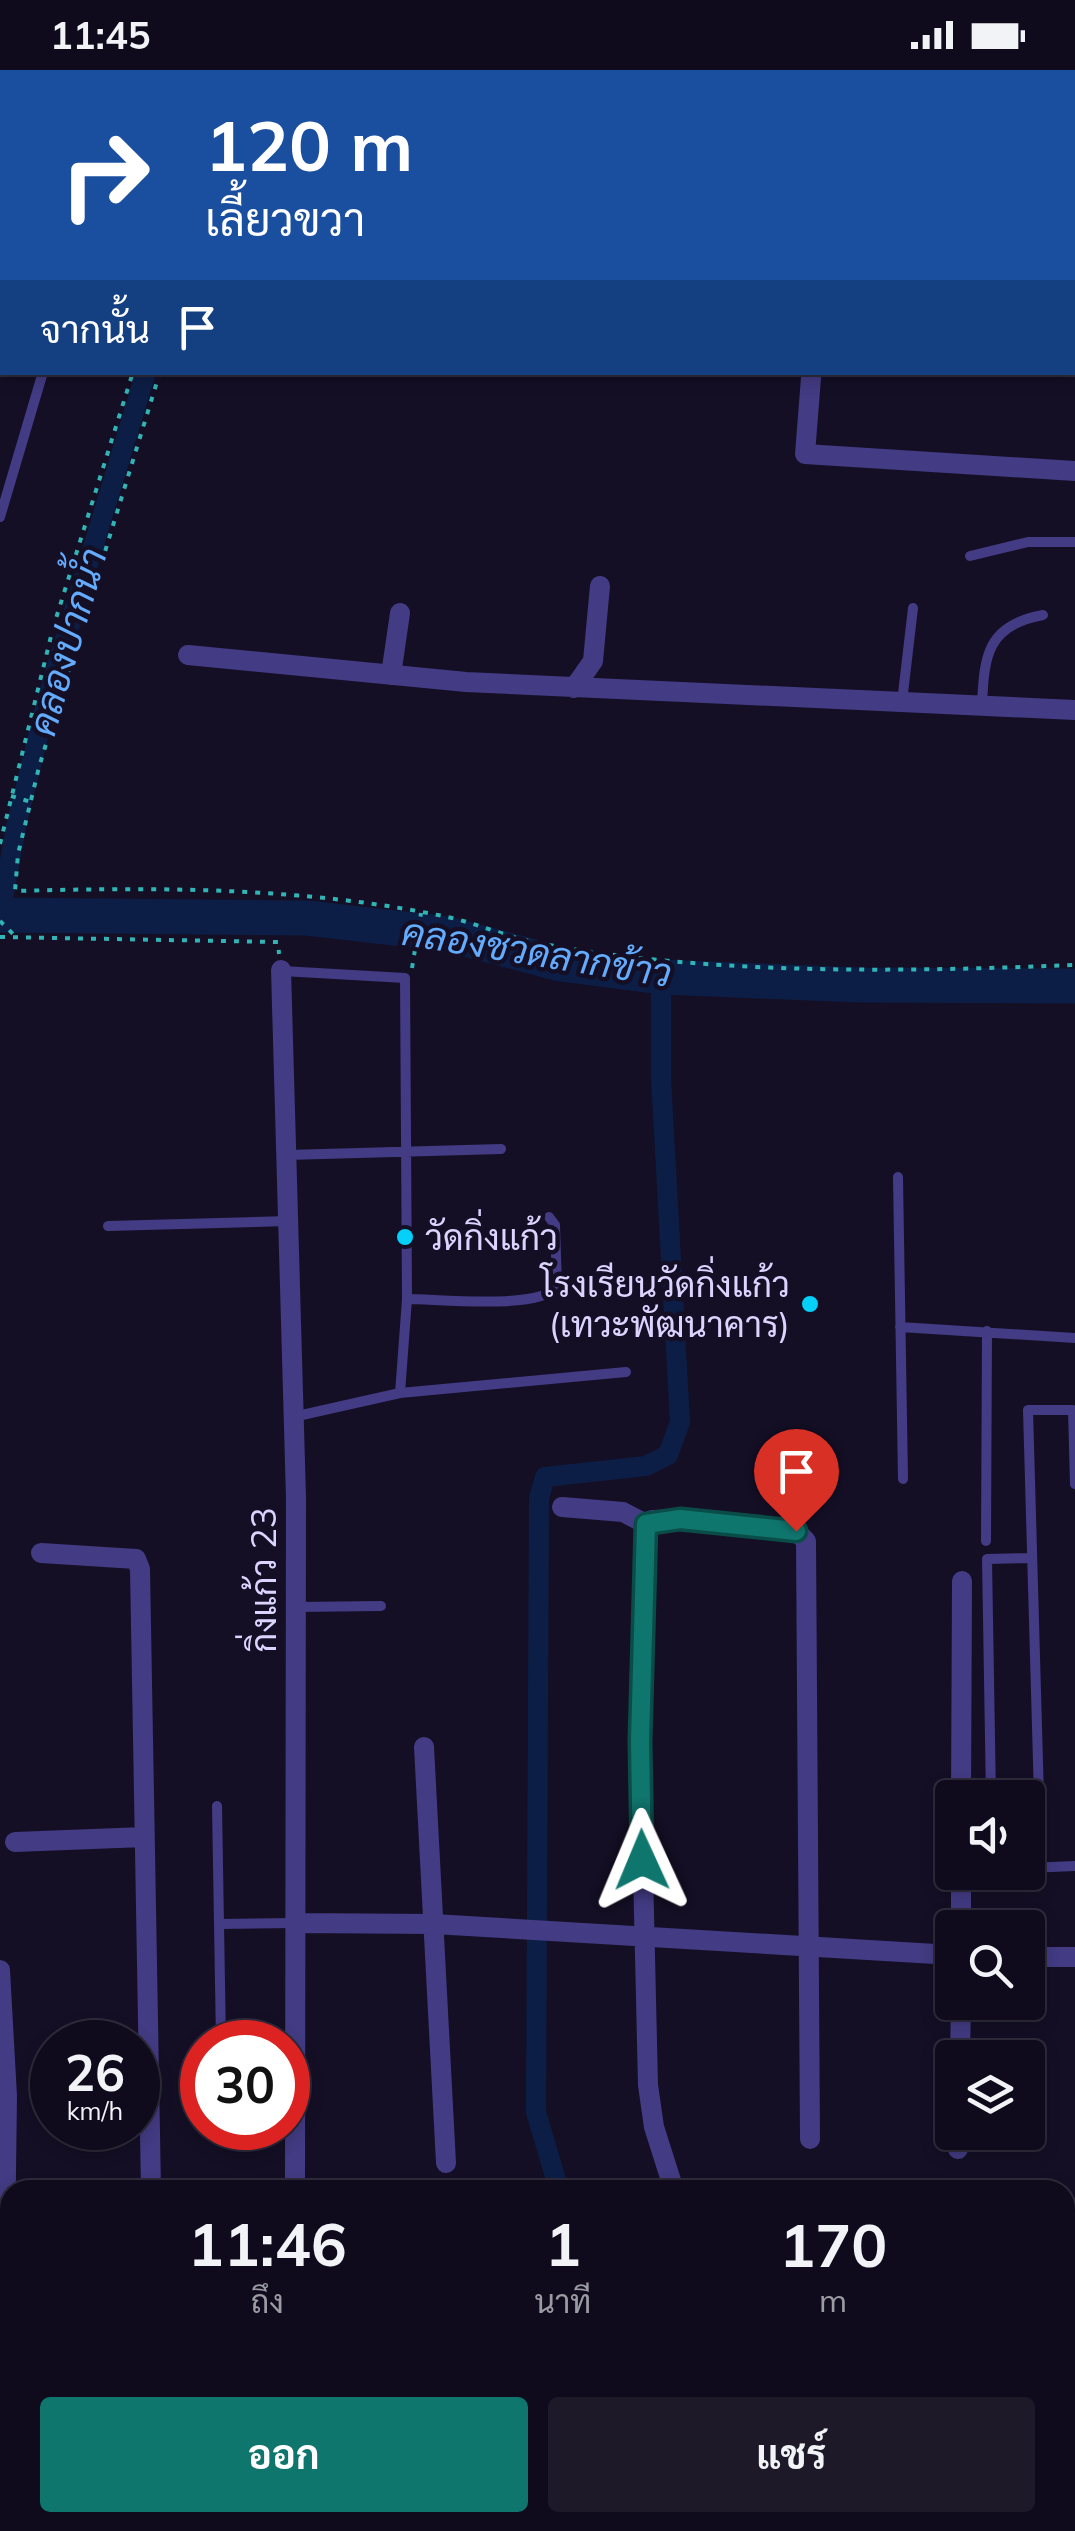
<!DOCTYPE html>
<html lang="th">
<meta charset="utf-8">
<style>
:root{--surface:#0f0b1c;--page:#1d1929;--text:#f1f3f6;--muted:#9b9ba3;--line:#2f2b3b;--accent:#0f766e}
body{margin:0;font-family:Mulish,Sarabun,sans-serif;background:var(--page);color:var(--text);height:100vh;display:flex;flex-direction:column;font-size:38px;white-space:nowrap}
*{box-sizing:border-box;margin:0}
p{font-size:32px;color:var(--muted)}
.icon{flex:none;width:55px;height:55px;fill:none;stroke:currentColor;stroke-width:2;stroke-linecap:round;stroke-linejoin:round}
.map{position:relative;flex:1;overflow:hidden}
.drawer{position:absolute;left:0px;top:2110px;width:1075px;height:352px;display:flex;flex-direction:column;background:var(--surface);border-radius:30px 30px 0 0;box-shadow:0 5px 15px #0003,0 0 0 2px var(--line)}
.drawer>*{flex:none}
.hud{position:absolute;left:0px;top:0px;width:1075px;height:305px;box-shadow:0 5px 15px #0003,0 0 0 2px var(--line);background:#1a4fa0;color:#fff;overflow:hidden}
.fabs{position:absolute;left:935px;top:1710px;display:grid;gap:20px}
.fabs a{display:grid;place-items:center;width:110px;height:110px;border-radius:10px;background:var(--surface);box-shadow:0 5px 15px #0003,0 0 0 2px var(--line);font-size:50px}
.speed{position:absolute;left:30px;top:1950px;display:flex;gap:20px;font-size:50px;font-weight:700;text-align:center}
.speed>*{display:grid;place-content:center;width:130px;height:130px;border-radius:50%;background:var(--surface);box-shadow:0 5px 15px #0003,0 0 0 2px var(--line);line-height:1}
.speed small{font-size:25px;font-weight:400}
.speed .limit{border:15px solid #d22;background:#fff;color:#111}
.pin{position:absolute;display:grid;place-items:center;width:85px;height:85px;color:#fff;margin:-102px -42px;border-radius:50% 50% 50% 0;rotate:-45deg;box-shadow:0 0 10px #0007}
.pin .icon{rotate:45deg}
.me{position:absolute;width:110px;margin:-55px;rotate:359deg;stroke-linejoin:round;filter:drop-shadow(0 0 8px #0008)}
.turn{display:flex;align-items:center;gap:35px;height:210px;padding:0 40px;font-size:45px}
.turn .icon{width:130px;height:130px;stroke-width:2.5}
.turn b{display:block;font-size:70px;line-height:85px}
.then{display:flex;align-items:center;height:95px;padding:0 40px;background:#0003;gap:20px;font-size:38px}
.eta{display:flex;justify-content:space-evenly;align-items:center;height:170px;text-align:center}
.eta b{font-size:60px;font-weight:700;line-height:70px}
.action{display:flex;gap:20px;margin-top:auto;padding:20px 40px}
.action a{flex:1;height:115px;border-radius:10px;background:var(--accent);color:#fff;font-size:40px;font-weight:700;line-height:115px;text-align:center}
.action a+a{background:var(--page);color:var(--text)}
.status{display:flex;justify-content:space-between;align-items:center;height:70px;padding:0 50px;background:var(--surface);direction:ltr}
.status svg{height:28px;fill:currentColor}
.map>svg:first-child{display:block}
.lines{fill:none;stroke-linecap:round;stroke-linejoin:round}
.canal{stroke:#0d1e46;stroke-width:20}
.river{stroke:#0d1e46;stroke-width:35}
.path{stroke:#31b4b5;stroke-width:4;stroke-dasharray:5 8;stroke-linecap:butt}
.service{stroke:#433b83;stroke-width:10}
.minor{stroke:#433b83;stroke-width:20}
.primary{stroke:#cc5cfc;stroke-width:25}
.route-casing{stroke:#0a4d48;stroke-width:25}
.route{stroke:#0f766e;stroke-width:18}
.poi-dot{fill:#04d0fa;stroke:#140f25;stroke-width:4}
.labels{text-anchor:middle;dominant-baseline:central;stroke-width:9;stroke-linejoin:round;paint-order:stroke}
.poi-label{font-size:35px;fill:#dbd4fe;stroke:#140f25;text-anchor:start}
.street-label{font-size:35px;fill:#dbd4fe;stroke:#140f25}
.water-label{font-size:38px;font-style:italic;fill:#63abfd;stroke:#140f25}
</style>
<div class="status"><b>11:45</b><svg viewBox="0 0 49 12"><path d="M0 12V9h3v3zM5 12V6h3v6zM10 12V3h3v9zM15 12V0h3v12zM26 1h20v11H26zM47 4h2v5h-2z"/></svg></div>
<div class="map">
<svg width="1075" height="2461" viewBox="0 0 1075 2461">
<rect width="100%" height="100%" fill="#140f25"/>
<g class="lines">
<path class="canal" d="M229,2v-2
M0,845l17,-93 30,-122 99,-328
M559,2120l-23,-78 3,-614 6,-21 101,-11 22,-11 12,-33 -19,-344v-101
M562,2461l1,-9"/>
<path class="river" d="M0,845l307,3 140,16 114,30 100,13 198,8 216,1"/>
<path class="path" d="M216,2v-2
M243,2v-2
M160,302l-121,395 -21,87 -3,37c145,-4 295,-4 437,27 25,6 48,16 73,22 31,7 65,12 97,16 149,18 303,15 453,9
M11,726l20,6
M0,774l53,-216 80,-256
M0,851l14,14
M0,867l278,5 1,12
M412,898l9,-55"/>
<path class="service" d="M120,2v-2
M1020,2v-2
M1072,160h3
M0,447l43,-145
M970,486l58,-14h47
M902,632l11,-94
M982,636c2,-50 5,-81 61,-91
M282,901l123,7 2,321 -7,94
M287,1085l214,-6
M898,1107l5,302
M108,1156l180,-5
M407,1229c32,0 131,11 150,-12l-2,-62 -6,-8
M900,1257l175,11
M293,1347l107,-24 226,-21
M986,1471l1,-210
M297,1537l84,-1
M991,1728l-4,-239 45,-1
M217,1736l4,236
M1028,1798l47,-2
M1041,1798l-13,-458h45l2,74
M220,1854l74,-1
M221,2058v14
M62,2452l4,9
M169,2452l2,9
M335,2461l1,-9
M399,2461l1,-9
M635,2461v-9
M766,2461l1,-9
M858,2461l3,-9
M1003,2461l1,-9"/>
<path class="minor" d="M65,2l1,-2
M0,74l2,1
M0,258l2,-8
M811,308l-6,76 270,17
M188,585l278,27 609,28
M391,605l9,-62
M574,618l19,-27 7,-75
M281,900l15,528 -1,692
M562,1437l61,5 23,12
M41,1483l95,6 4,10 11,621
M424,1677l22,416
M961,1728l1,-217
M15,1772l129,-5
M295,1853l139,1 518,31
M961,1858v-56
M1028,1887h47
M0,1900l7,126 -2,152
M960,1988l1,-56
M958,2079l1,-17
M674,2120l-20,-63 -6,-42 -8,-344 5,-208 7,-13 28,-1 116,12 10,10 4,598"/>
<path class="primary" d="M0,2178h10
M0,2235h10
M1065,2276l10,3
M1065,2331l10,2"/>
</g>
<g class="lines">
<g class="route-casing">
<path id="route" d="M642,1790l-2,-119 6,-217 34,-5 116,12"/>
</g>
<use href="#route" class="route"/>
</g>
<g class="poi-dot">
<circle cx="405" cy="1167" r="10"/>
<circle cx="810" cy="1234" r="10"/>
</g>
<g class="labels">
<g class="poi-label">
<text x="425" y="1167">วัดกิ่งแก้ว</text>
<text x="790" y="1214" text-anchor="end">โรงเรียนวัดกิ่งแก้ว<tspan x="790" dy="40">(เทวะพัฒนาคาร)</tspan></text>
</g>
<g class="street-label">
<text transform="translate(263 1510) rotate(-90)">กิ่งแก้ว 23</text>
</g>
<g class="water-label">
<text transform="translate(67 572) rotate(-74)">คลองปากน้ำ</text>
<text transform="translate(537 882) rotate(9)">คลองชวดลากข้าว</text>
</g>
</g>
</svg>
<div class="fabs">
<a><svg class="icon" aria-label="sound" viewBox="0 0 24 24"><path d="M4 9h4l5-4v14l-5-4H4zM17 9q2 3 0 6"/></svg></a>
<a><svg class="icon" aria-label="search" viewBox="0 0 24 24"><circle cx="10" cy="10" r="6"/><path d="M15 15l6 6"/></svg></a>
<a><svg class="icon" aria-label="layers" viewBox="0 0 24 24"><path d="M12 4l9 5-9 5-9-5zM3 14l9 5 9-5"/></svg></a>
</div>
<div class="speed"><div>26<small>km/h</small></div><div class="limit">30</div></div>
<div class="pin" style="left:796px;top:1461px;background:#d93025"><svg class="icon" aria-label="arrive" viewBox="0 0 24 24"><path d="M6 21V4h12l-3 4 3 4H6"/></svg></div>
<svg class="me" style="left:642px;top:1790px" viewBox="-20 -20 40 40"><path d="M0-17L14 15 0 8-14 15z" fill="#0f766e" stroke="#fff" stroke-width="4"/></svg>
<div class="hud">
<div class="turn"><svg class="icon" aria-label="right" viewBox="0 0 24 24"><path d="M7 20v-9h11M14 6l5 5-5 5"/></svg><div><b>120 m</b>เลี้ยวขวา</div></div>
<div class="then">จากนั้น<svg class="icon" aria-label="arrive" viewBox="0 0 24 24"><path d="M6 21V4h12l-3 4 3 4H6"/></svg></div>
</div>
<section class="drawer">
<div class="eta">
<div><b>11:46</b><p>ถึง</p></div>
<div><b>1</b><p>นาที</p></div>
<div><b>170</b><p>m</p></div>
</div>
<div class="action"><a>ออก</a><a>แชร์</a></div>
</section>
</div>
